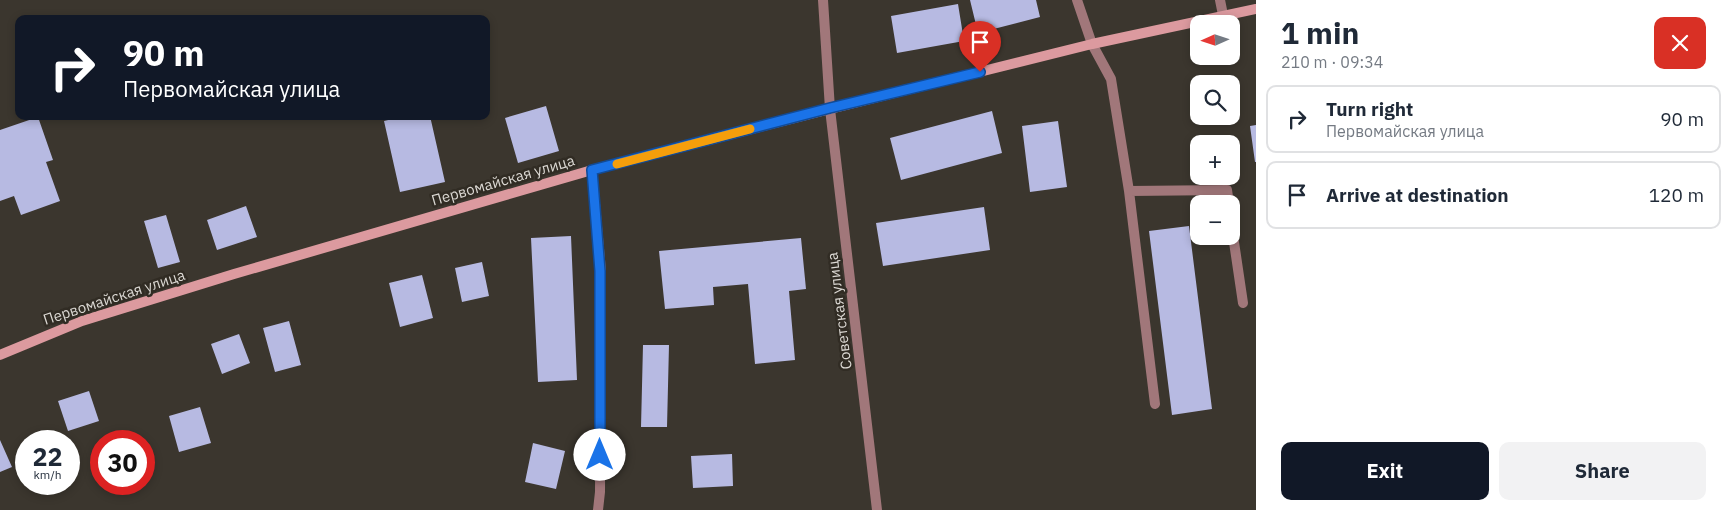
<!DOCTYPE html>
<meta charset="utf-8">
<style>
:root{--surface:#fff;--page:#f2f2f3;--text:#1f2937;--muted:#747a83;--line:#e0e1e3;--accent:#111827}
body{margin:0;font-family:"IBM Plex Sans",sans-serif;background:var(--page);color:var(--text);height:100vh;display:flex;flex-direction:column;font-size:19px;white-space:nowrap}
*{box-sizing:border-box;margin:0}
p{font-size:16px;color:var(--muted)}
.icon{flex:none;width:28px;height:28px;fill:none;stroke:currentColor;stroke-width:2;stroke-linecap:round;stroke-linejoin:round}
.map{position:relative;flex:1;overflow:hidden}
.side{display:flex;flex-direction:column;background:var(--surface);width:475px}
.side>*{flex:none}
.top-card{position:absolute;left:15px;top:15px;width:475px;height:105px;border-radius:10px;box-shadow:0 2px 8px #0003;background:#111827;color:#fff;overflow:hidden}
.needle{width:32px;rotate:267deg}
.tools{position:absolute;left:1190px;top:15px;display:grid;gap:10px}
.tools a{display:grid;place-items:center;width:50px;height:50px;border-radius:10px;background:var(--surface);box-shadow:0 2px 8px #0003;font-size:25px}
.speed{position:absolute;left:15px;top:430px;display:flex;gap:10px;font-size:25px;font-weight:700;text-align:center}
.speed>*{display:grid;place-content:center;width:65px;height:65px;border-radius:50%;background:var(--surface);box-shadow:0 2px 8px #0003;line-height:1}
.speed small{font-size:12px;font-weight:400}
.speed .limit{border:8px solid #d22;background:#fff;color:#111}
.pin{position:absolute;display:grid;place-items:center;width:42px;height:42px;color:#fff;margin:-51px -21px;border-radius:50% 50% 50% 0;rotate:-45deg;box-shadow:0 0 5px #0007}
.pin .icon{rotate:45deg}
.me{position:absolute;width:55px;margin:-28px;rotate:0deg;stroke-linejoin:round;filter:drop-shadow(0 0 4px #0008)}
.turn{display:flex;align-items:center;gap:18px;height:105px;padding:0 25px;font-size:22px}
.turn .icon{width:65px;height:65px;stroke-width:2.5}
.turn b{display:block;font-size:35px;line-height:42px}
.round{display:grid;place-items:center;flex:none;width:52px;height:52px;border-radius:10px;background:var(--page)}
.summary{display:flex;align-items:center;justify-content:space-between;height:85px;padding:0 25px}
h1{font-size:30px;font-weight:700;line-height:38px}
.cta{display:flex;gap:10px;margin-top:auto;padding:10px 25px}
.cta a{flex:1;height:58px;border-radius:10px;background:var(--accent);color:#fff;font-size:20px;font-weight:700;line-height:58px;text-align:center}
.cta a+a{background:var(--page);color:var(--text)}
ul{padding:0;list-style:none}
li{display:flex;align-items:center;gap:15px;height:68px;margin:0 10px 8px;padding:0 15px;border:2px solid var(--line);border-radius:10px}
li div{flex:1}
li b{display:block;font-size:19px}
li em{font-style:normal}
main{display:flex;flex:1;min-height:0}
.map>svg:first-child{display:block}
.building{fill:#b7bae2}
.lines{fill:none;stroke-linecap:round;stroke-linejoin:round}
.service{stroke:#a1777a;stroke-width:10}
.minor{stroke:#a1777a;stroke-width:10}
.secondary{stroke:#dc9a9f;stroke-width:10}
.route-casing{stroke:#114b97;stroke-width:12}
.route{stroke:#1a73e8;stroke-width:9}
.slow{stroke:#f59e0b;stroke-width:9}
.labels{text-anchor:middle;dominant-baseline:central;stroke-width:5;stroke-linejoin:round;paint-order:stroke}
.street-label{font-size:15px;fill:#dbd8d3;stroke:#312c24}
</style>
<main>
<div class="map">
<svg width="1256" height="510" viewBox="0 0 1256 510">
<rect width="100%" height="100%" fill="#3b362e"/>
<path class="building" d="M970,0h66l4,17 -62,16z
M958,4l6,37 -67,12 -6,-37z
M546,106l13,45 -41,12 -13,-45z
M992,111l10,42 -101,27 -11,-42z
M405,116h25l15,66 -45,10 -16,-71z
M38,117l15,43 -7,2 14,39 -39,14 -7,-19 -14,5v-71z
M1058,121l9,66 -37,5 -8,-66z
M1256,125v37h-1l-5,-36z
M246,206l11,31 -40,13 -10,-30z
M984,207l6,43 -107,16 -7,-43z
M166,215l14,47 -22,6 -14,-47z
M1189,226l23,183 -40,6 -23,-184z
M571,236l6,144 -39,2 -7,-144z
M801,238l5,51 -17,2 6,69 -40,4 -7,-80 -35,3 1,18 -49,4 -6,-58z
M482,262l7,34 -27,6 -7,-34z
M422,275l11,43 -33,9 -11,-44z
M289,321l12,44 -26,7 -12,-44z
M239,334l11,29 -28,11 -11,-30z
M643,345h26l-2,82h-26z
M89,391l10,30 -31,10 -10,-30z
M200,407l11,36 -32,9 -10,-36z
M0,440l12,27 -12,5z
M533,443l32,8 -9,38 -31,-7z
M144,453l8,20 -8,4z
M732,454l1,32 -40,2 -2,-32z"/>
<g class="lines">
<path class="service" d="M1077,0l15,44 19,35 18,112 26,213
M1129,191l98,-1 2,14
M1231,222l12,81"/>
<path class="minor" d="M823,0l7,109 47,401
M1220,0l3,15
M592,170l9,101 -1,221 -2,18"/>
<path class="secondary" d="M0,355l82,-34 152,-47 358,-104 238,-61 262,-65 164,-35"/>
</g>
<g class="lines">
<g class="route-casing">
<path id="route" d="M600,455v-184l-8,-101 238,-62 150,-36"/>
</g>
<use href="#route" class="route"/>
<path class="slow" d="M617,164l133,-35"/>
</g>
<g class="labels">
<g class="street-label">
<text transform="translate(503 180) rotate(-16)">Первомайская улица</text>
<text transform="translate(114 297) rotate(-18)">Первомайская улица</text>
<text transform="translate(839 311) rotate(-97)">Советская улица</text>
</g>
</g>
</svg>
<div class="tools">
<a><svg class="needle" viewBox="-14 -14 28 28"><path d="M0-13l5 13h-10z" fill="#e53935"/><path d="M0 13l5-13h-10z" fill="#747a83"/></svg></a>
<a><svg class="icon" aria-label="search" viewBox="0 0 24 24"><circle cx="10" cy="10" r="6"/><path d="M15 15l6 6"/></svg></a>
<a>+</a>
<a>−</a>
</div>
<div class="speed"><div>22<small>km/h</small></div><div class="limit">30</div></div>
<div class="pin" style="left:980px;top:72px;background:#d93025"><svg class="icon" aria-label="arrive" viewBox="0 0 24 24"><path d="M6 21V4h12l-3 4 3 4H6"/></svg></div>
<svg class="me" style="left:600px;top:455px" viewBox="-20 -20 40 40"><circle r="19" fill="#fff"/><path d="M0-13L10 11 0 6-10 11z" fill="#1a73e8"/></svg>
<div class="top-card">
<div class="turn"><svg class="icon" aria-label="right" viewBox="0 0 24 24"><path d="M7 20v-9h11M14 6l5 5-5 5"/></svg><div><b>90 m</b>Первомайская улица</div></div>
</div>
</div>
<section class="side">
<div class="summary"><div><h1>1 min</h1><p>210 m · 09:34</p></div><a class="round" style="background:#d93025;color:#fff"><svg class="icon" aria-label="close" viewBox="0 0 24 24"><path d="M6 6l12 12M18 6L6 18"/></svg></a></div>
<ul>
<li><svg class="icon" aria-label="right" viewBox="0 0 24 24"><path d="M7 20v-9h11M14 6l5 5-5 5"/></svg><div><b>Turn right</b><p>Первомайская улица</p></div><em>90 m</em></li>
<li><svg class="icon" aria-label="arrive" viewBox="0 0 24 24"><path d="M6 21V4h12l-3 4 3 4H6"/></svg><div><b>Arrive at destination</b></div><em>120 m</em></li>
</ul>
<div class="cta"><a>Exit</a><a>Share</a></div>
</section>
</main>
